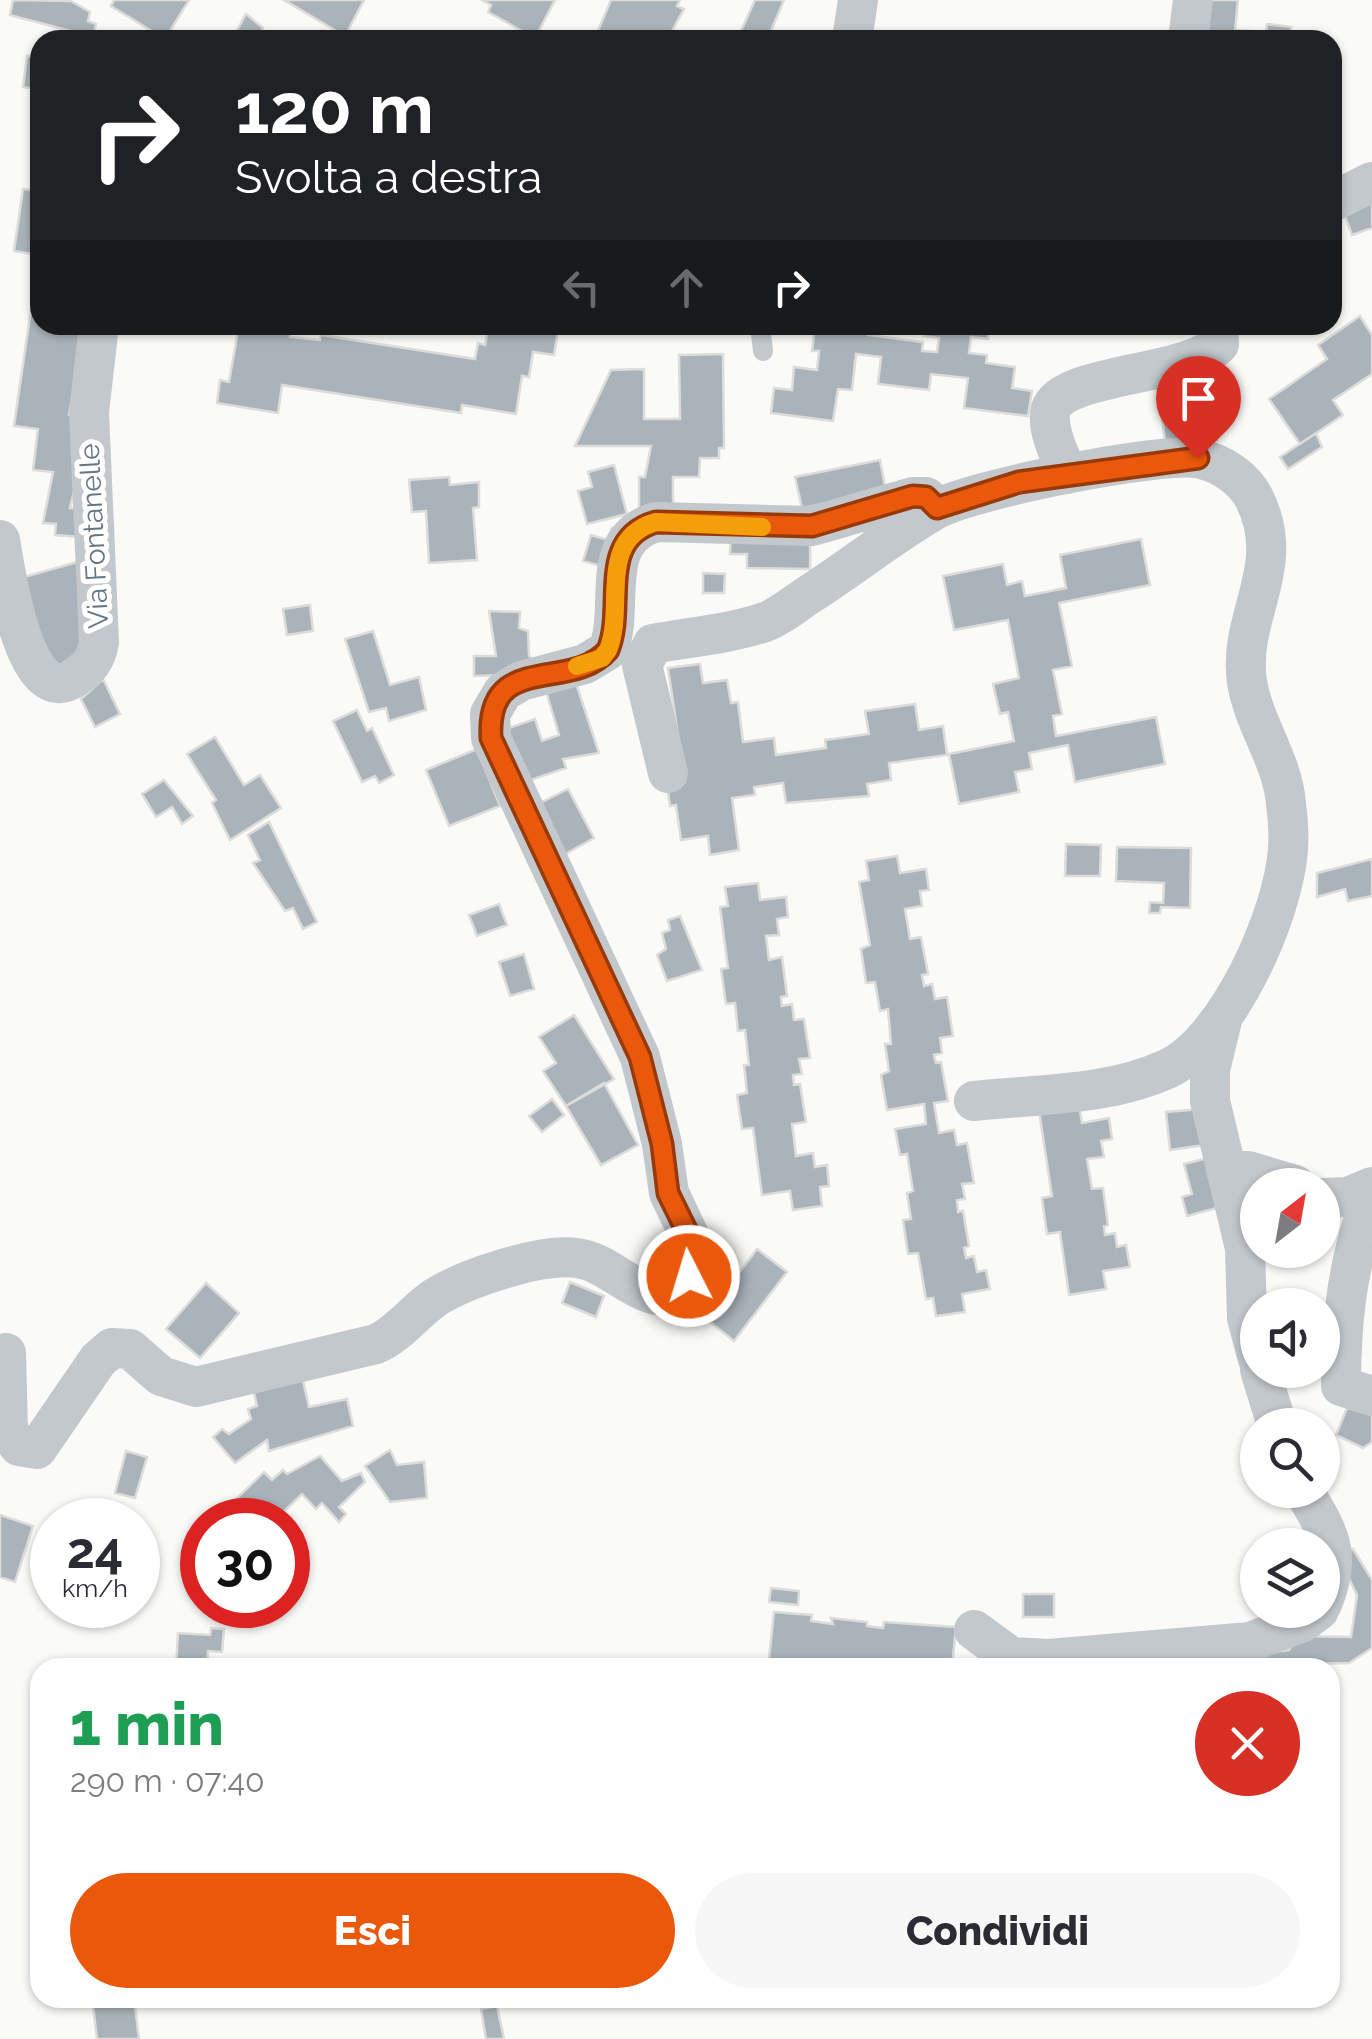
<!DOCTYPE html>
<html lang="it">
<meta charset="utf-8">
<style>
:root{--surface:#fff;--page:#f7f7f7;--text:#2b2b33;--muted:#7c7c81;--accent:#ea580c}
body{margin:0;font-family:Raleway,sans-serif;background:var(--page);color:var(--text);height:100vh;display:flex;flex-direction:column;font-size:38px;white-space:nowrap}
*{box-sizing:border-box;margin:0}
p{font-size:32px;color:var(--muted)}
.icon{flex:none;width:55px;height:55px;fill:none;stroke:currentColor;stroke-width:2;stroke-linecap:round;stroke-linejoin:round}
.map{position:relative;flex:1;overflow:hidden}
.details{position:absolute;left:30px;top:1658px;width:1310px;height:350px;display:flex;flex-direction:column;background:var(--surface);border-radius:30px;box-shadow:0 2px 8px #0004}
.details>*{flex:none}
.hud{position:absolute;left:30px;top:30px;width:1312px;height:305px;border-radius:30px;box-shadow:0 2px 8px #0004;background:#202124;color:#fff;overflow:hidden}
.needle{width:65px;rotate:31deg}
.buttons{position:absolute;left:1240px;top:1168px;display:grid;gap:20px}
.buttons a{display:grid;place-items:center;width:100px;height:100px;border-radius:50%;background:var(--surface);box-shadow:0 2px 8px #0004;font-size:50px}
.speed{position:absolute;left:30px;top:1498px;display:flex;gap:20px;font-size:50px;font-weight:700;text-align:center}
.speed>*{display:grid;place-content:center;width:130px;height:130px;border-radius:50%;background:var(--surface);box-shadow:0 2px 8px #0004;line-height:1}
.speed small{font-size:25px;font-weight:400}
.speed .limit{border:15px solid #d22;background:#fff;color:#111}
.pin{position:absolute;display:grid;place-items:center;width:85px;height:85px;color:#fff;margin:-102px -42px;border-radius:50% 50% 50% 0;rotate:-45deg;box-shadow:0 0 10px #0007}
.pin .icon{rotate:45deg}
.me{position:absolute;width:110px;margin:-55px;rotate:355deg;stroke-linejoin:round;filter:drop-shadow(0 0 8px #0008)}
.turn{display:flex;align-items:center;gap:35px;height:210px;padding:0 40px;font-size:45px}
.turn .icon{width:130px;height:130px;stroke-width:2.5}
.turn b{display:block;font-size:70px;line-height:85px}
.lanes{display:flex;align-items:center;height:95px;padding:0 40px;background:#0003;justify-content:center;gap:50px;direction:ltr}
.lanes .off{opacity:.35}
.round{display:grid;place-items:center;flex:none;width:105px;height:105px;border-radius:52px;background:var(--page)}
.headline{display:flex;align-items:center;justify-content:space-between;height:170px;padding:0 40px}
h1{font-size:60px;font-weight:800;line-height:75px;color:#1e9e55}
.button{display:flex;gap:20px;margin-top:auto;padding:20px 40px}
.button a{flex:1;height:115px;border-radius:60px;background:var(--accent);color:#fff;font-size:40px;font-weight:800;line-height:115px;text-align:center}
.button a+a{background:var(--page);color:var(--text)}
.map>svg:first-child{display:block}
.building{fill:#aab3b9;stroke:#dcdcda;stroke-width:2.5}
.lines{fill:none;stroke-linecap:round;stroke-linejoin:round}
.service{stroke:#c3c8cc;stroke-width:20}
.minor{stroke:#c3c8cc;stroke-width:40}
.route-casing{stroke:#983908;stroke-width:25}
.route{stroke:#ea580c;stroke-width:18}
.slow{stroke:#f59e0b;stroke-width:18}
.labels{text-anchor:middle;dominant-baseline:central;stroke-width:10;stroke-linejoin:round;paint-order:stroke}
.street-label{font-size:28px;fill:#657683;stroke:#fff}
</style>
<div class="map">
<svg width="1372" height="2039" viewBox="0 0 1372 2039">
<rect width="100%" height="100%" fill="#fafaf8"/>
<path class="building" d="M13,0l58,1 19,11 -2,9 8,3 -3,13 -83,-22z
M114,0h75l-24,39 -54,-33z
M284,0h80l-19,36z
M482,0h73l-20,38 -47,-26 3,-7z
M611,0h69l-3,6 7,3 -17,31h-73z
M755,0h29l-14,33 15,7h-48z
M1209,0h29l-3,30 15,1 -1,9h-45z
M246,14l17,14 -7,12h-24z
M1267,24l24,3 -1,13h-25z
M27,56l13,2v32l-17,-3z
M34,174l6,1v80l-26,-4 9,-62 8,1z
M1372,200v28l-20,7 -9,-24z
M35,282h5v43h45l-16,90 8,1 4,45 -11,47 14,1 -3,28 -26,-2 1,-11 -13,-1 10,-51 -20,-2 5,-41 -24,-3z
M1360,316l12,19v39l-39,26 10,15 -43,29 -31,-45 58,-40 -9,-14z
M239,325h53l-2,12 30,3 1,-5 154,24 3,-16 7,2 4,-20h70l-5,30 -21,-3 -4,25 -7,-1 -6,38 -54,-9 -1,8 -179,-28 -4,28 -61,-10 3,-23 9,2z
M815,325h54l-1,10 55,7 -1,9 15,1 2,-14 -15,-2 2,-11h63l-1,14 -17,-2 -2,16 18,2 -1,8 29,4 -3,21 20,3 -4,25 -64,-8 4,-30 -37,-4 -2,16 -51,-6 3,-27 -25,-3 -4,36 -14,-1 -5,32 -62,-8 3,-25 18,2 2,-23 23,3 2,-19h-7z
M723,354l1,94h-5v10h-19l-1,19h-26v38l-34,1v-39h6l6,-31h-76l36,-76 33,-1v50h36l-1,-64z
M1209,389l8,51 -51,8 -7,-51z
M1316,433l6,14 -34,22 -8,-12z
M880,460l6,32 -84,16 -7,-31z
M614,465l13,49 -40,10 -9,-33 14,-4 -4,-15z
M449,477l1,8 29,-3v25l-6,1 4,52 -48,3 -3,-52 -14,1 -3,-32z
M612,528l11,4 -11,37 -29,-8 8,-26 17,5z
M731,532l79,2v35l-63,-1v-14h-17z
M1141,539l9,46 -91,18 13,63 -19,4 9,44 -9,2 3,20 100,-19 9,47 -90,18 -7,-37 -39,8 3,16 -17,3 4,20 -60,12 -10,-50 65,-13 -6,-29 -8,2 -7,-30 26,-6 -11,-58 -54,10 -11,-54 60,-12 4,21 15,-4 3,15 41,-8 -6,-33z
M81,561l5,98 -29,11 -10,-9 -23,-84z
M703,573l22,1 -1,19h-21z
M310,605l3,26 -26,4 -4,-26z
M489,611l31,1 -1,16 9,3 1,24 12,19 -67,2v-20h22z
M373,631l17,54 29,-8 7,33 -37,11 -3,-13 -17,4 -24,-73z
M700,664l3,19 24,-3 4,23 7,-1 5,40 31,-4 2,17 50,-7 -1,-8 44,-6 -4,-23 50,-7 4,26 24,-4 4,29 -58,8 2,17 -24,4 2,12 -83,7 -3,-20 -29,4 1,8 -23,3 7,52 -29,5 -2,-19 -27,4 -5,-35 -6,1 -3,-21 18,-3 -17,-114z
M572,671l27,82 -36,6 3,9 -47,16 -19,-53 35,-12 7,22 17,-6 -16,-54z
M103,679l17,35 -25,13 -14,-28z
M357,710l10,21 5,-3 22,47 -15,8 -4,-7 -13,6 -29,-61z
M215,737l29,48 16,-10 21,33 -51,32 -18,-37 4,-3 -29,-46z
M477,749l23,57 -51,20 -23,-56z
M164,780l29,36 -11,8 -10,-17 -16,10 -14,-23z
M568,789l26,49 -34,19 -20,-54z
M269,822l48,100 -14,7 -10,-21 -8,3 -32,-48 7,-3 -12,-25z
M1066,844l35,1 -1,31h-35z
M1117,847l74,1 -1,60 -29,-1 -1,6h-11l1,-11 13,1 1,-20 -48,-2z
M897,856l3,17 26,-4 3,21 -9,1 2,15 -17,3 5,30 11,-2 7,37 -6,1 2,11 8,-2 3,15 12,-2 6,39 -13,2 2,15 -8,2 2,8 5,-1 7,39 -14,2 5,30 15,-3 3,15 10,-2 7,40 -12,1 3,15 -8,1 1,12 5,-1 6,35 -5,2 2,10 8,-2 3,16 9,-2 4,19 -28,5 3,18 -29,4 -3,-18 -7,1 -8,-46 -10,1 -5,-34 8,-1 -4,-26 6,-2 -6,-37 -7,1 -5,-26 31,-5 -2,-20 -37,6 -6,-35 8,-4 -4,-27h6l-3,-35 -8,2 -5,-29 -9,1 -5,-34 9,-4 -11,-63 10,-2 -3,-19z
M1372,859v37l-24,5 -3,-12 -28,8v-24z
M758,883l2,17 26,-3 2,20 -11,2 2,16 -13,1 3,24 13,-3 5,39 -6,1 1,9 10,-2 2,16 10,-1 6,39 -11,1 3,15 -9,1 1,10 6,-1 6,38 -14,2 4,32 17,-3 2,14 12,-2 2,21 -9,1 2,19 -29,4 -3,-19 -28,4 -9,-67 -11,1 -5,-34 10,-2 -3,-28h5l-4,-35 -7,1 -3,-28 -9,1 -5,-35 7,-1 -8,-61 8,-1 -3,-19z
M499,904l8,21 -30,11 -8,-21z
M680,916l22,54 -35,11 -10,-26 9,-6 -4,-16 8,-3 -2,-10z
M524,954l10,35 -24,7 -11,-34z
M574,1015l40,64 -48,27 -23,-35 13,-8 -17,-26z
M604,1083l34,62 -37,20 -35,-59z
M552,1099l12,16 -22,17 -13,-16z
M1079,1105l3,18 27,-5 3,21 -11,2 3,16 -17,2 5,30 11,-1 5,37 -4,1 1,9 10,-2 2,14 9,-2 4,22 -27,4 3,18 -37,6 -9,-63 -13,2 -5,-36 10,-2 -13,-85z
M1202,1109l10,35 -42,6 -4,-38z
M1216,1156l12,49 -41,11 -5,-19 10,-3 -8,-30z
M757,1249l30,23 -53,69 -29,-23z
M570,1282l34,14 -8,21 -34,-14z
M206,1283l33,30 -39,45 -34,-29z
M301,1372l8,35 38,-8 6,27 -84,25 -2,-11 -32,23 -22,-26 9,-8 7,5 22,-15 -3,-10 9,-3 -5,-22z
M1347,1408l25,4v30l-9,6 -27,-13z
M390,1450l7,15 27,-3 3,36 -37,4 -25,-36z
M126,1451l21,6 -12,41 -20,-5z
M320,1456l22,25 19,-8 4,9 -26,25 7,7 -7,8 -17,-19 -6,6 -14,-15 -27,26h-22l-19,-19 30,-29 8,8 11,-10 4,4z
M0,1515l33,11 -18,56 -15,-5z
M1353,1549l19,31v68l-23,15 -210,5 150,-18 8,-14 54,1 6,-42 -11,-23 -2,-18z
M771,1588l28,3 -1,14 -29,-3z
M1023,1594h31v23h-31z
M774,1612l38,3 -1,6 22,3 -2,-6 36,4v4l16,2 1,-6 72,5 -4,41 -184,-1z
M211,1628l13,1 -2,23 -14,-1 -1,17h-31l2,-35 32,2z
M92,1998h42l5,41h-42z
M497,2006l7,33h-18l-5,-30z"/>
<g class="lines">
<path class="service" d="M760,325l3,26"/>
<path class="minor" d="M852,40l6,-40
M1188,40l5,-40
M1332,202l40,-20
M1067,474c-7,-19 -19,-41 -17,-61 4,-40 136,-36 169,-69l-1,-19
M0,540c5,28 24,172 74,138 15,-10 22,-18 25,-36l-10,-230 10,-87
M668,773l-26,-108 11,-21c36,-7 77,-10 112,-22 15,-5 31,-19 45,-28 42,-27 82,-59 125,-84 33,-20 231,-60 266,-51 22,5 43,20 53,39 35,69 -17,118 -7,184 7,43 36,79 39,122 2,15 3,31 2,45 -4,64 -60,192 -121,220 -59,27 -128,25 -193,32
M1222,1020l-12,50v31l35,147 2,70 11,41
M1226,1171h22l47,14
M1322,1198l26,-1 24,-10
M1372,1218l-9,4c-17,55 -22,106 -22,164l31,10
M6,1353l2,78 11,15 18,3 61,-89 14,-12 18,1 31,27 35,11 180,-43c23,-10 39,-33 60,-47 31,-19 105,-44 141,-39 36,5 60,43 99,38l13,-20 7,-26 -27,-57 -7,-49 -22,-87 -149,-319 -1,-24 13,-22 18,-11 64,-17 23,-14c18,-43 -12,-110 48,-128l156,4 101,-29h13l11,11
M1260,1370l17,55
M1303,1490c26,43 40,64 19,114
M974,1630l37,27 38,2 201,-17 53,-20 16,-12"/>
</g>
<g class="lines">
<g class="route-casing">
<path id="route" d="M689,1276l7,-26 -28,-57 -6,-49 -22,-87 -149,-319c-5,-88 80,-45 117,-88 18,-43 -12,-111 48,-128l156,4 101,-30 13,1 11,11 82,-26 179,-24"/>
</g>
<use href="#route" class="route"/>
<path class="slow" d="M577,666l25,-8 6,-8c18,-43 -12,-111 48,-128l106,5"/>
</g>
<g class="labels">
<g class="street-label">
<text transform="translate(94 536) rotate(-93)">Via Fontanelle</text>
</g>
</g>
</svg>
<div class="buttons">
<a><svg class="needle" viewBox="-14 -14 28 28"><path d="M0-13l5 13h-10z" fill="#e53935"/><path d="M0 13l5-13h-10z" fill="#7c7c81"/></svg></a>
<a><svg class="icon" aria-label="sound" viewBox="0 0 24 24"><path d="M4 9h4l5-4v14l-5-4H4zM17 9q2 3 0 6"/></svg></a>
<a><svg class="icon" aria-label="search" viewBox="0 0 24 24"><circle cx="10" cy="10" r="6"/><path d="M15 15l6 6"/></svg></a>
<a><svg class="icon" aria-label="layers" viewBox="0 0 24 24"><path d="M12 4l9 5-9 5-9-5zM3 14l9 5 9-5"/></svg></a>
</div>
<div class="speed"><div>24<small>km/h</small></div><div class="limit">30</div></div>
<div class="pin" style="left:1198px;top:458px;background:#d93025"><svg class="icon" aria-label="arrive" viewBox="0 0 24 24"><path d="M6 21V4h12l-3 4 3 4H6"/></svg></div>
<svg class="me" style="left:689px;top:1276px" viewBox="-20 -20 40 40"><circle r="17" fill="#ea580c" stroke="#fff" stroke-width="3"/><path d="M0-11L8 9 0 5-8 9z" fill="#fff"/></svg>
<div class="hud">
<div class="turn"><svg class="icon" aria-label="right" viewBox="0 0 24 24"><path d="M7 20v-9h11M14 6l5 5-5 5"/></svg><div><b>120 m</b>Svolta a destra</div></div>
<div class="lanes"><svg class="icon off" aria-label="left" viewBox="0 0 24 24"><path d="M17 20v-9H6M10 6l-5 5 5 5"/></svg><svg class="icon off" aria-label="ahead" viewBox="0 0 24 24"><path d="M12 20V5M6 11l6-6 6 6"/></svg><svg class="icon" aria-label="right" viewBox="0 0 24 24"><path d="M7 20v-9h11M14 6l5 5-5 5"/></svg></div>
</div>
<section class="details">
<div class="headline"><div><h1>1 min</h1><p>290 m · 07:40</p></div><a class="round" style="background:#d93025;color:#fff"><svg class="icon" aria-label="close" viewBox="0 0 24 24"><path d="M6 6l12 12M18 6L6 18"/></svg></a></div>
<div class="button"><a>Esci</a><a>Condividi</a></div>
</section>
</div>
